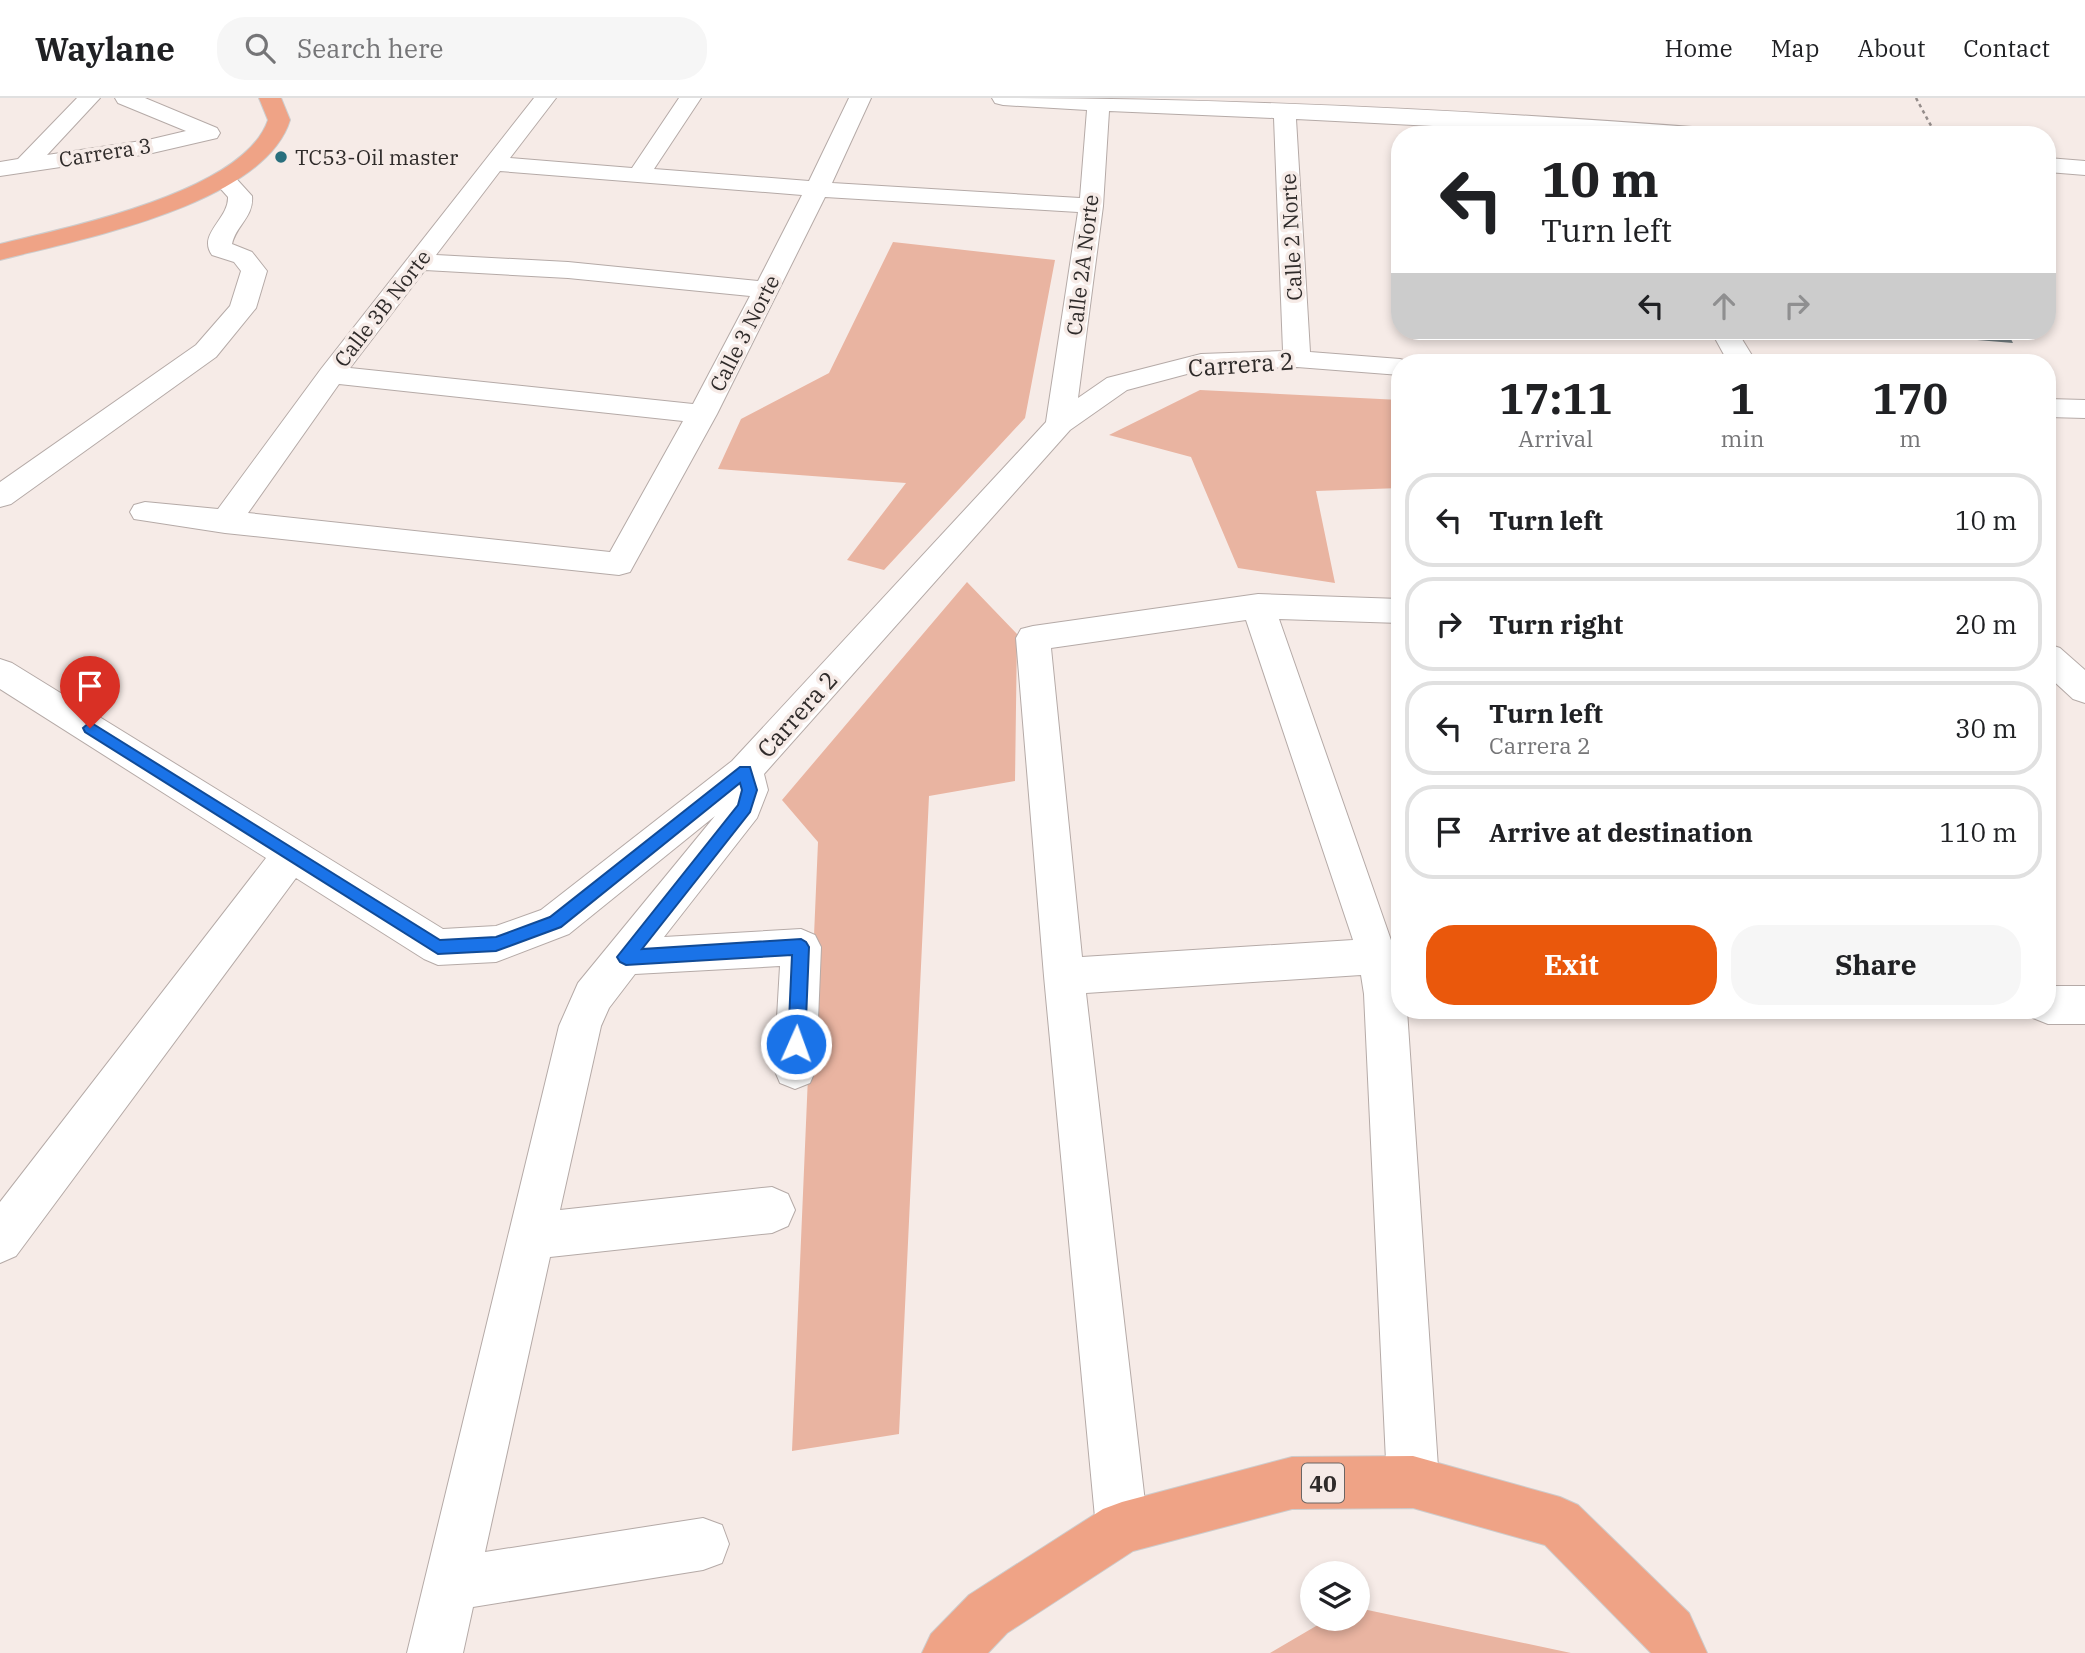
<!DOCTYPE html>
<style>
:root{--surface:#fff;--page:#f6f6f6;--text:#202124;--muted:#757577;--line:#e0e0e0;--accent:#ea580c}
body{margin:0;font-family:"IBM Plex Serif",serif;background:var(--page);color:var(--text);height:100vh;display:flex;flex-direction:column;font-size:26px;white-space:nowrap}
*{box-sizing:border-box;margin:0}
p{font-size:23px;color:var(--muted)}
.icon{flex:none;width:38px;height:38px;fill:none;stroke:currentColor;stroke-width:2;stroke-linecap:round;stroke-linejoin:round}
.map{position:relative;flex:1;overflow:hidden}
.drawer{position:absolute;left:1391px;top:256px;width:665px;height:665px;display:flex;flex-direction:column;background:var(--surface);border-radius:28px;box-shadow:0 4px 10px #0003}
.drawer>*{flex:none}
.banner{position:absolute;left:1391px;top:28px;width:665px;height:214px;border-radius:28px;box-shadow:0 4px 10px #0003;background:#fff;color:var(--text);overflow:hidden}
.buttons{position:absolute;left:1300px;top:1463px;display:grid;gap:14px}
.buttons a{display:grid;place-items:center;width:70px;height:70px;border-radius:50%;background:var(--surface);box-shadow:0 4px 10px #0003;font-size:35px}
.pin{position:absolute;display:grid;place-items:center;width:60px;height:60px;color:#fff;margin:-72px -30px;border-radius:50% 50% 50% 0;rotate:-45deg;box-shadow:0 0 7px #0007}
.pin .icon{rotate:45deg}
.me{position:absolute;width:77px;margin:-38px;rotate:2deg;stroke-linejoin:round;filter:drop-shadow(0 0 5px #0008)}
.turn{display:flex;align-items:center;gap:24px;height:147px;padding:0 35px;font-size:32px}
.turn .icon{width:91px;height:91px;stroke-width:2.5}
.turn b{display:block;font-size:49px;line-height:60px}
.lanes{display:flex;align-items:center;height:66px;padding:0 35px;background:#0003;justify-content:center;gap:35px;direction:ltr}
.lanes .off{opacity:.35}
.eta{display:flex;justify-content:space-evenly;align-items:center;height:119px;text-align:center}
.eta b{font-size:42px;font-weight:700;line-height:49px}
.action{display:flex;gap:14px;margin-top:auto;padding:14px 35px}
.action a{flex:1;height:80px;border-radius:28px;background:var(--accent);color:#fff;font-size:28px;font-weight:700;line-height:80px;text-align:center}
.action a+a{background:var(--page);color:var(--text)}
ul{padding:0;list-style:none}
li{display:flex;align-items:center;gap:21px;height:94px;margin:0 14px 10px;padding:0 21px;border:4px solid var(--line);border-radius:28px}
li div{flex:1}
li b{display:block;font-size:26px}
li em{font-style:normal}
header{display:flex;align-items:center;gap:42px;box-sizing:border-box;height:98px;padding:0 35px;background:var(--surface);border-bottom:2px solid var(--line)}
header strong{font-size:33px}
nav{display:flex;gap:38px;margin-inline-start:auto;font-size:24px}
.search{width:490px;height:63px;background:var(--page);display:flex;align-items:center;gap:18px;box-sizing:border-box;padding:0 24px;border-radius:28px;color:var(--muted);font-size:26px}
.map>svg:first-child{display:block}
.green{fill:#e9b4a1}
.building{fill:#737e81}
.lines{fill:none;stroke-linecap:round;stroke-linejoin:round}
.minor-casing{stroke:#b5aaa7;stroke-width:2}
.major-casing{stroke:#cdcccc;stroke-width:2}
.path{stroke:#948c8a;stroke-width:2.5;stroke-dasharray:3.5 3.5;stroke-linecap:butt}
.minor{fill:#fff;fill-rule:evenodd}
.major{fill:#efa386;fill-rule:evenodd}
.route{fill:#1a73e8;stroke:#114b97;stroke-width:2}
.poi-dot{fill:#296f7d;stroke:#f6ebe7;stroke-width:2.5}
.labels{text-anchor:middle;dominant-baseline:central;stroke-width:7;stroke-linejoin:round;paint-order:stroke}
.far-street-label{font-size:21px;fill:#2f2b2a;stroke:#f6ebe7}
.far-poi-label{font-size:21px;fill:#2f2b2a;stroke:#f6ebe7;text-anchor:start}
.shield{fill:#f6ebe7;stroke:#6b6563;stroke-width:2}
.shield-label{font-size:23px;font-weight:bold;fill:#2f2b2a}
.street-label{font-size:24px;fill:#2f2b2a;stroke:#f6ebe7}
</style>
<header>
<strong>Waylane</strong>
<div class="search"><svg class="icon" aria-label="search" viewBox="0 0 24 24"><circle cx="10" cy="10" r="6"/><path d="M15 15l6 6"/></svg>Search here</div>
<nav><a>Home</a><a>Map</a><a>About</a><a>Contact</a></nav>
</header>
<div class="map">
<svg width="2085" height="1555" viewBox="0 0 2085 1555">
<rect width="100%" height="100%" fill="#f6ebe7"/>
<path class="green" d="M893,144l162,18 -30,158 -141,152 -37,-10 59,-77 -188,-14 23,-50 88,-46z
M1200,292l200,10v88l-84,3 19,92 -97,-15 -47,-111 -82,-22z
M967,484l50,52 -2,147 -86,15 -30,638 -107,17 26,-609 -36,-42z
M1358,1510l213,45h-301l58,-34h30z"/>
<path class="building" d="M1893,233h114l6,12 -120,-10z"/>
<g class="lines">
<g class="minor-casing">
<path id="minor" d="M77,0h23l-53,57 101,-15 38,-9 -68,-28 -3,-5h30l72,30 3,5 -3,5 -69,16 -148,22v-14l18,-3z
M534,0h22l-46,60 122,10 47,-70h22l-47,71 155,12 40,-83h22l-39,85 248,15 7,-88 -84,-5 -8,-2 -3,-5c238,0 476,12 713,30l8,2 3,5h-105l-315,-16 14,233 90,7 11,3h-11v13l-103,-8 -95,3 -75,20 -57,40 -306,344 4,16 -11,28 -93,119 137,-8 14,6 6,12 -5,122 -6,14 -15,6 -15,-6 -6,-14 6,-103 -145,8 -26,34 -8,18 -41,184 212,-23 16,7 7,16 -7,16 -16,7 -222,24 -65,295 218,-34 19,7 7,19 -7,19 -19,7 -230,37 -10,46h-56l152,-627 19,-43 137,-167 -146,118 -73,28 -58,3 -14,-6 -128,-81 -280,378 -16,7v-61l266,-344 -266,-169v-30l12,4 431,266 53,-3 45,-16 191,-149 314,-339 32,-210 -253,-15 -108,217 -87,158 -11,3 -394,-42 -91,-14 -4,-7 4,-7 11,-3 73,7 103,-140zM1109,13l165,7 9,233 -82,3 -94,24 -29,20 25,-192zM500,73l302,24 -44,86 -190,-19 -132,-7zM425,172l143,8 182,18 -57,108 -343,-36zM339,286l344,37 -73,131 -362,-39z
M2048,60l37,3v14l-37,-3z
M224,74l8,2 20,22c2,21 -16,29 -20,48l20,8 15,19 -11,37 -40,49 -205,147 -11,3v-25l196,-137 34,-39 11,-35 -7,-9 -22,-7c-15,-21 17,-36 16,-58l-16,-18 4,-5z
M1711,233h26l19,31h-28z
M2048,301l37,1v18l-37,-1z
M1258,496l142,5v24l-121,-4 121,347v44h7l32,472 -8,18 -18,8 -18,-8 -8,-18 -23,-488 -3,-19 -275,18 62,535 -7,19 -19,7 -19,-7 -7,-19 -52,-552 -28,-338 5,-9 12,-3zM1246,522l107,320 -271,17 -31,-309z
M2048,546l12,4 25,22v33l-12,-4 -25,-23z
M2048,888h37v38h-37l-15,-6 -3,-8h18z"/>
</g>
<g class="major-casing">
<path id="major" d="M259,0h22l9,22c-26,85 -213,120 -290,140v-16c68,-17 244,-52 268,-124z
M1413,1358l147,41 18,8 111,108 18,40h-56l-106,-108 -132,-37 -121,1 -159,42 -126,82 -19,20h-66l9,-19 38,-39 134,-86 19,-7 170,-45z"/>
</g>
<path class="path" d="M1916,0l20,37"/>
<use href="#minor" class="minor"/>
<use href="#major" class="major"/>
</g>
<path class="route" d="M90,624l350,218 56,-3 54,-20 190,-150h10l7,23 -7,22 -108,137 159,-10 5,3 3,5 -4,97 -2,6 -7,2 -6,-2 -2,-6 4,-89 -166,10 -6,-3 -3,-5 121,-152 4,-15 -2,-7 -179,144 -65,24 -58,3 -353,-222 -2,-4z"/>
<circle class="poi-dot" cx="281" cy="59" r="7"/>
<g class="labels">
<g class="far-street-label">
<text transform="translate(105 54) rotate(-9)">Carrera 3</text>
<text transform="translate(1291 139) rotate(-93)">Calle 2 Norte</text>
<text transform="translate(1082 167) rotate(-83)">Calle 2A Norte</text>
<text transform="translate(382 210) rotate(-52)">Calle 3B Norte</text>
<text transform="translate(744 235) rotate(-63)">Calle 3 Norte</text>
</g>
<g class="far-poi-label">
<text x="295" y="59">TC53-Oil master</text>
</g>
<rect class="shield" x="1302" y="1365.5" width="42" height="39" rx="5"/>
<g class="shield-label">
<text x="1323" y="1385">40</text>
</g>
<g class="street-label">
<text transform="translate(1241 266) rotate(-4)">Carrera 2</text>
<text transform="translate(797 616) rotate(-48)">Carrera 2</text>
</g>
</g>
</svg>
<div class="buttons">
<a><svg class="icon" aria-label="layers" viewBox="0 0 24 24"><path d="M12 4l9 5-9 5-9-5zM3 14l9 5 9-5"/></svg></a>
</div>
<div class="pin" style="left:90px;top:630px;background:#d93025"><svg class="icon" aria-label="arrive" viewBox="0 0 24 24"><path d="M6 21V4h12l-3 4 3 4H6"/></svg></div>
<svg class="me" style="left:796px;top:946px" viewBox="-20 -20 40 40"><circle r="17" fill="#1a73e8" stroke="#fff" stroke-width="3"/><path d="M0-11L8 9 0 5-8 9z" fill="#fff"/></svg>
<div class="banner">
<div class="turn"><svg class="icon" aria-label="left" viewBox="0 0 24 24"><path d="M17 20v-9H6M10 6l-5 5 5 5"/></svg><div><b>10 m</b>Turn left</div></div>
<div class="lanes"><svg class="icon" aria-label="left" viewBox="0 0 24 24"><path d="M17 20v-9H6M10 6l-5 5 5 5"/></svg><svg class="icon off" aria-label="ahead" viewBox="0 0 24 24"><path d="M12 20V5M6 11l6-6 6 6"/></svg><svg class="icon off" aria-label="right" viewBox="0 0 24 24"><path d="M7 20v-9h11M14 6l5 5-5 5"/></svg></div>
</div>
<section class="drawer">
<div class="eta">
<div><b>17:11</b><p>Arrival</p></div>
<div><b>1</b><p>min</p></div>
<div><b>170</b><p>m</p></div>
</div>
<ul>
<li><svg class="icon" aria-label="left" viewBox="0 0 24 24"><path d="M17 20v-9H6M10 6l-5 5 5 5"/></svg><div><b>Turn left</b></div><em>10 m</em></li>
<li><svg class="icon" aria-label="right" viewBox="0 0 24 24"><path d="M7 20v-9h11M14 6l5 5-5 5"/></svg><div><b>Turn right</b></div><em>20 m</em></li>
<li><svg class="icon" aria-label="left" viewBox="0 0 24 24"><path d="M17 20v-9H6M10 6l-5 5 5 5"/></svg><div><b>Turn left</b><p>Carrera 2</p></div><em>30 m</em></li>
<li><svg class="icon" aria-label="arrive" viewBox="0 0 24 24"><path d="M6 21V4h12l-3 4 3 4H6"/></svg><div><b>Arrive at destination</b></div><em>110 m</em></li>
</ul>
<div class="action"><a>Exit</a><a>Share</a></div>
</section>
</div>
